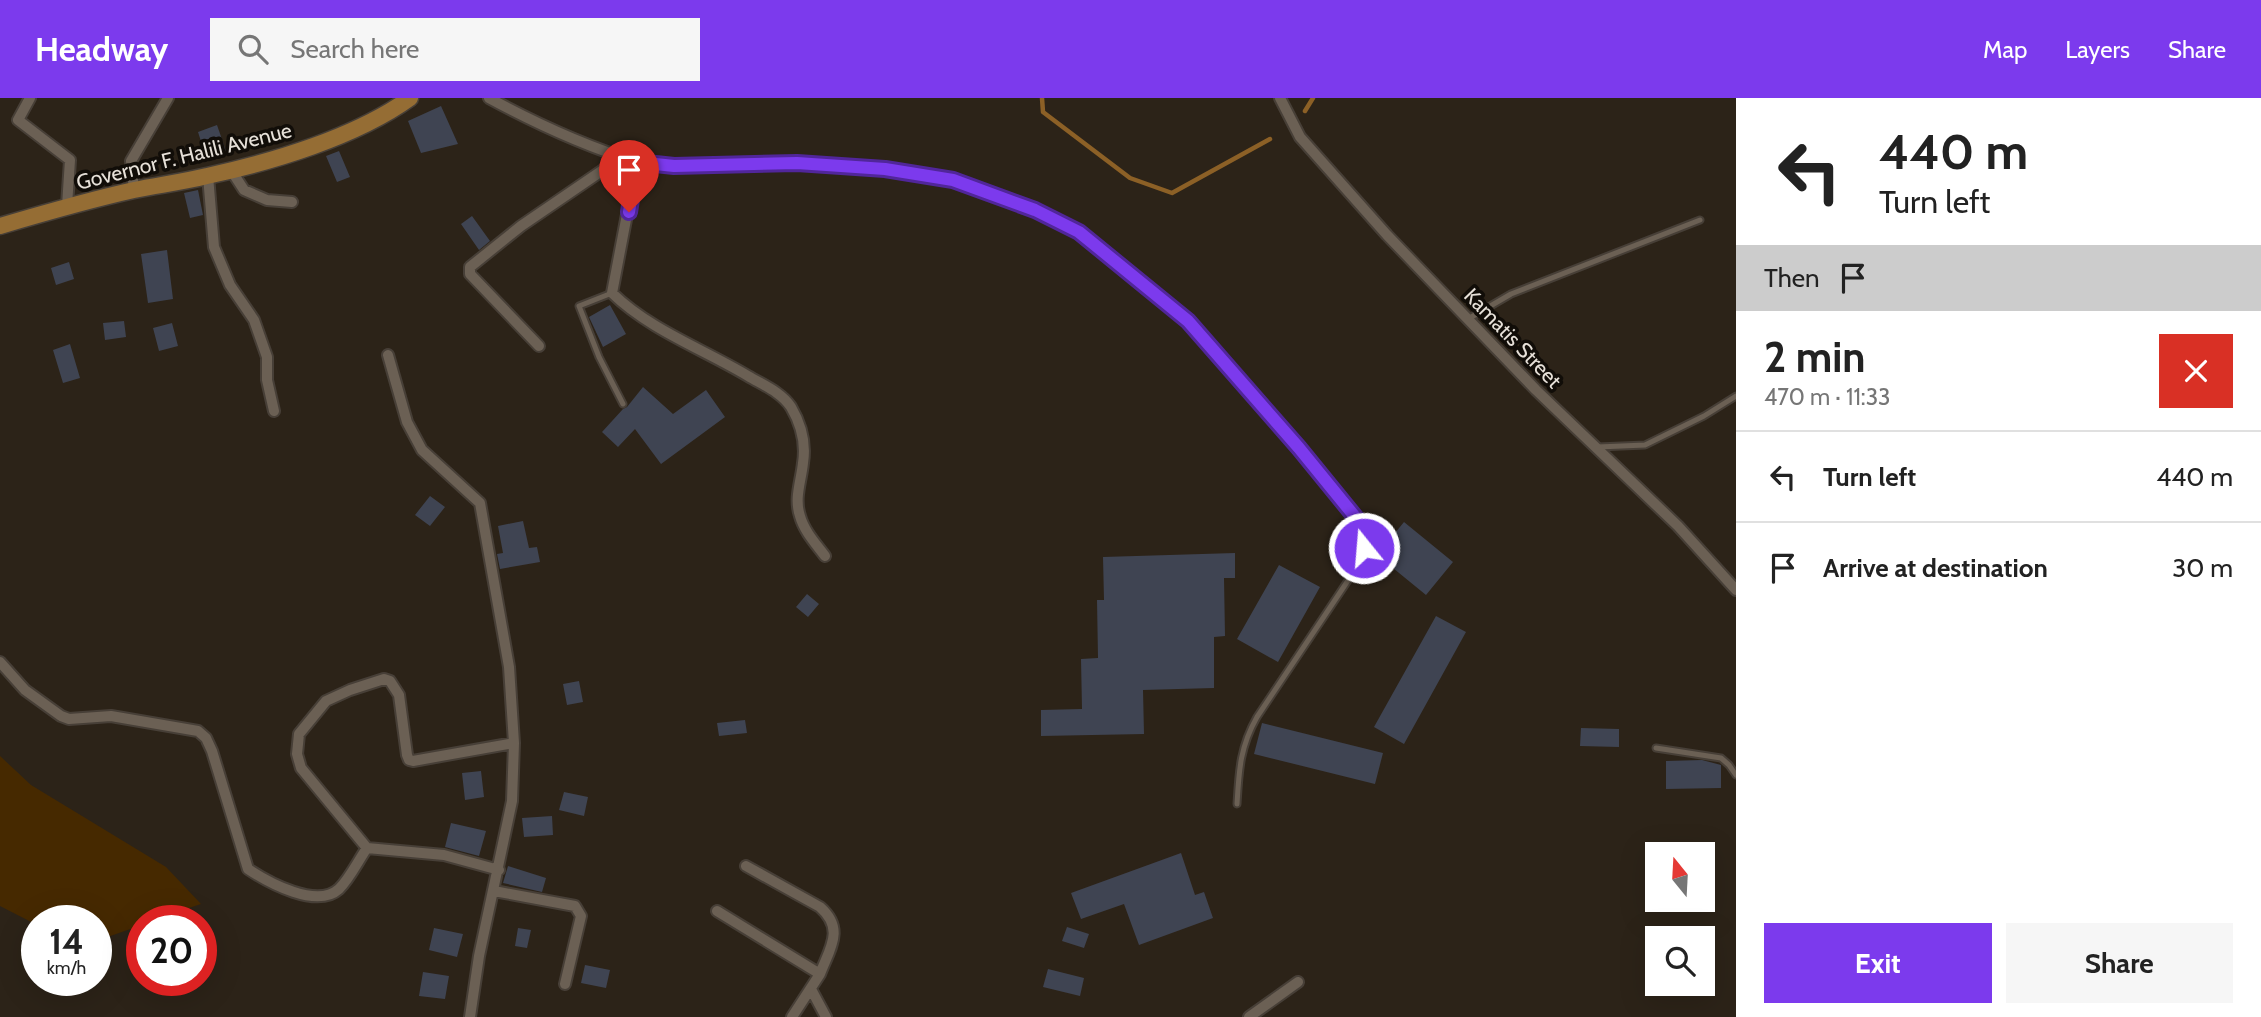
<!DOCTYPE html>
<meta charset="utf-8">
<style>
:root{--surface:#fff;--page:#f6f6f6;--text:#222;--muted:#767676;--line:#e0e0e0;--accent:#7c3aed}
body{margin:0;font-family:Cabin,sans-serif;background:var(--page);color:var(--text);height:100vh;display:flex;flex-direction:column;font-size:26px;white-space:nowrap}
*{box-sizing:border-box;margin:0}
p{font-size:23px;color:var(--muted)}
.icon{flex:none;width:38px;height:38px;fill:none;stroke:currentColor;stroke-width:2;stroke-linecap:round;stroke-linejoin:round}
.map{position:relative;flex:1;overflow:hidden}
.details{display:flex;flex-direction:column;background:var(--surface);width:525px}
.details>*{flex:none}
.guide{background:#fff;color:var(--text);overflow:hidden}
.needle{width:46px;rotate:342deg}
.tools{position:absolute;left:1645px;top:744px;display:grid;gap:14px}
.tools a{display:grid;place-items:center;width:70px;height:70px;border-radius:0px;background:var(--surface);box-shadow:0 7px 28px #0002;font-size:35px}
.speed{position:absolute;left:21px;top:807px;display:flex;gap:14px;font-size:35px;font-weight:700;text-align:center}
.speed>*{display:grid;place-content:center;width:91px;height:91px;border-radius:50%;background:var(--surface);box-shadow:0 7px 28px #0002;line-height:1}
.speed small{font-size:18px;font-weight:400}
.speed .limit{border:10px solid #d22;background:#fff;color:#111}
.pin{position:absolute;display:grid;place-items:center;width:60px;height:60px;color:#fff;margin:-72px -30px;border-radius:50% 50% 50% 0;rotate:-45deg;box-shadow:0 0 7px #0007}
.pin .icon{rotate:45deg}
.me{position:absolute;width:77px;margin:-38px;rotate:343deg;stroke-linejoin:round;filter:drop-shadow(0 0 5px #0008)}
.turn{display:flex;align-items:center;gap:24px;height:147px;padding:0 28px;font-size:32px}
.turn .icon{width:91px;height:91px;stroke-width:2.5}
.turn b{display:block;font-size:49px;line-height:60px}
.then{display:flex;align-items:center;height:66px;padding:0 28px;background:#0003;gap:14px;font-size:26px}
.round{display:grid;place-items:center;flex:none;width:74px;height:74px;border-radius:0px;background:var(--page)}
.overview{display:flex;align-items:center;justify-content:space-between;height:119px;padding:0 28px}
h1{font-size:42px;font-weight:800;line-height:52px}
.action{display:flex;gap:14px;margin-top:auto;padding:14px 28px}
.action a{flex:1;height:80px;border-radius:0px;background:var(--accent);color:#fff;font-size:28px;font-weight:800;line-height:80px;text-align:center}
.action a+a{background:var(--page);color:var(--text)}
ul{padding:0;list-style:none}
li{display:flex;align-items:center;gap:21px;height:91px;padding:0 28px;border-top:2px solid var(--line)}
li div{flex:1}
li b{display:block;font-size:26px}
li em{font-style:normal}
header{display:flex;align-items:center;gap:42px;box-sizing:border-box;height:98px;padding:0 35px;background:var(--accent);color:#fff}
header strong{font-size:33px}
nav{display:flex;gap:38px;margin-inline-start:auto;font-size:24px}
.search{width:490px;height:63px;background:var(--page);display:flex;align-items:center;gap:18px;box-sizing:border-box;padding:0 24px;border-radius:0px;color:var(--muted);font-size:26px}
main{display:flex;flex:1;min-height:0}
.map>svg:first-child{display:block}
.green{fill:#462900}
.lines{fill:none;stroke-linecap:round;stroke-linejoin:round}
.stream{stroke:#8c6026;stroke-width:4.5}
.building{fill:#3f4452}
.service-casing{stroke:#473f37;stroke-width:9}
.minor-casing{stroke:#473f37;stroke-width:14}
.primary-casing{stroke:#473f37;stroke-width:19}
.service{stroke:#6b6054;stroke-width:5}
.minor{stroke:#6b6054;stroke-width:10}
.primary{stroke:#956d34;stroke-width:16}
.route-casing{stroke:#51269a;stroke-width:18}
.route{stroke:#7c3aed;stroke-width:12}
.labels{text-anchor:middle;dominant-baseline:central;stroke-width:7;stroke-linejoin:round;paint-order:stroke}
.street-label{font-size:21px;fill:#e7e1d9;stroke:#110d08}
</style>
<header>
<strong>Headway</strong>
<div class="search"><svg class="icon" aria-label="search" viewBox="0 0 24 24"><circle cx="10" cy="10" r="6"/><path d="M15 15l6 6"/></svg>Search here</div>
<nav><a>Map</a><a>Layers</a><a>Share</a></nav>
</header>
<main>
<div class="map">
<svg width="1736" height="919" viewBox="0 0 1736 919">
<rect width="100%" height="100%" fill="#2c2318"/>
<path class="green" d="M0,658l31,29 135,82 35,37 -47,16h-12v5l-46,16v-21h-59v5l-37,-19z"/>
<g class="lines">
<path class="stream" d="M1042,0l1,14 87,66 42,15 98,-54
M1305,13l8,-13"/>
</g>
<path class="building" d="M441,8l17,38 -37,9 -13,-32z
M217,27l9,26 -20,6 -8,-25z
M339,53l11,26 -13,5 -11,-26z
M198,92l5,25 -13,3 -6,-25z
M472,118l18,25 -11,9 -18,-26z
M167,152l6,49 -25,4 -7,-49z
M69,164l5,17 -18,6 -5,-17z
M610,207l16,29 -23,13 -14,-30z
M124,223l2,16 -21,3 -2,-17z
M172,225l6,23 -19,5 -6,-23z
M70,246l10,34 -17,5 -10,-33z
M643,289l30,27 33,-24 19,27 -64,47 -26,-35 -17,18 -16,-15 21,-23 4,-2z
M430,398l15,11 -15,19 -15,-11z
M523,423l6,27 8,-1 3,15 -40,7 -3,-15 6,-1 -5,-27z
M1404,424l49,40 -27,33 -49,-40z
M1235,455v25h-11l1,58 -11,1v51l-71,2 1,44 -103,2v-26l41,-1 -1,-50 17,-1 -1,-58h7l-1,-43z
M1279,467l41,22 -42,75 -41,-23z
M807,496l12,10 -11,13 -12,-10z
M1436,518l30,16 -62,112 -30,-17z
M579,583l4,21 -16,3 -4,-21z
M745,622l2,13 -28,3 -2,-13z
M1262,625l121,30 -8,31 -121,-30z
M1581,630l38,1v18l-39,-1z
M1702,662l19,5v23l-55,1v-28z
M481,673l3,26 -19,3 -3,-27z
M564,694l24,5 -4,19 -25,-6z
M552,718l1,19 -29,2 -2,-19z
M451,725l35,8 -7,25 -34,-9z
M1181,755l14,42 9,-3 9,26 -74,27 -15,-41 -43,15 -10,-26z
M508,768l38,12 -4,14 -39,-9z
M1067,829l22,7 -5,14 -22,-7z
M434,830l29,6 -6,23 -28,-7z
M518,830l13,2 -4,18 -12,-2z
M585,867l25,5 -4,18 -25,-5z
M1048,871l36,9 -4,18 -37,-9z
M423,874l26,4 -4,23 -26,-3z"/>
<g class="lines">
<g class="service-casing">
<path id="service" d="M637,64l37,4 123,-3 88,6 68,11 82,30 44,22 109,89 111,127 56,70 8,17 -2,26 -104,156c-17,30 -18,53 -20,87
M612,195l-33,13 20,51 24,47
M1468,221l43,-25 189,-74
M1598,349l47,-2 59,-29 32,-20
M1656,650l65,10 8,7 7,10"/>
</g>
<g class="minor-casing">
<path id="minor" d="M30,0l-12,22 52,40 -3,46
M489,0c48,26 96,48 148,64l-25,131c38,37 91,56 136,83 15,9 33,16 43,31 10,17 15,37 12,56 -2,19 -9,35 -3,53 4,15 16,28 25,40
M1280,0l20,39 87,98 149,155 142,136 58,64
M231,72l13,20 23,10 25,2
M208,78l6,71 16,38 24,35 13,37v23l7,31
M134,92l-3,-29 37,-63
M539,248l-69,-72v-7l51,-41 101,-69
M388,257l19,67 15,28 58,53 29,164 5,76 -2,58 -33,155 -9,61
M0,564l25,28 36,26 8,3 42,-3 87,15 8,7 6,13 36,118c21,14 69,40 91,20 11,-11 19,-28 28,-41l-66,-80 -4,-14 2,-20 27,-33 24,-11 34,-11 6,2 9,14 8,60 2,5 4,1 101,-18
M367,750l77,7 55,15
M746,768l74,41c25,22 10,41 0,67
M494,793l81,15 6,10 -16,68
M717,813l103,63 -28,43
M811,891l15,28
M1249,919l49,-35"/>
</g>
<g class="primary-casing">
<path id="primary" d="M0,128c44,-13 89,-26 134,-36 24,-5 49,-8 73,-14 65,-14 149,-39 203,-78"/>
</g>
<use href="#service" class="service"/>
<use href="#minor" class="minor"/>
<use href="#primary" class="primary"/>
</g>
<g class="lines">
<g class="route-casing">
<path id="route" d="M629,114l8,-50 37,4 123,-3 88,6 68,11 82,30 44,22 109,89 111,127 57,70 7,17 1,13"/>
</g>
<use href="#route" class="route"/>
</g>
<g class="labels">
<g class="street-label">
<text transform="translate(184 58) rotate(-14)">Governor F. Halili Avenue</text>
<text transform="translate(1513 240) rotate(46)">Kamatis Street</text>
</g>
</g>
</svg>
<div class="tools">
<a><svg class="needle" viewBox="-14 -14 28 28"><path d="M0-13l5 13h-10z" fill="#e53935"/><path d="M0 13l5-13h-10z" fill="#767676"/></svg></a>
<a><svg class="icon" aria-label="search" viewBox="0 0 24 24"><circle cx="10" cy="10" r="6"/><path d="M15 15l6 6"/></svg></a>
</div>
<div class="speed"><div>14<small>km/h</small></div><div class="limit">20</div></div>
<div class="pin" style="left:629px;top:114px;background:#d93025"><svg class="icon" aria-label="arrive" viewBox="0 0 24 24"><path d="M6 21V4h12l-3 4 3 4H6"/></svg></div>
<svg class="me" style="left:1364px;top:450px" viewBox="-20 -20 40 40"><circle r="17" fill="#7c3aed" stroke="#fff" stroke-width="3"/><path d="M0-11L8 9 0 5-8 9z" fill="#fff"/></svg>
</div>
<section class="details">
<div class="guide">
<div class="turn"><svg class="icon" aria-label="left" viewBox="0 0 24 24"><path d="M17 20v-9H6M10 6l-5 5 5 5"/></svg><div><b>440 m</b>Turn left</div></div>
<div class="then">Then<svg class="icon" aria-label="arrive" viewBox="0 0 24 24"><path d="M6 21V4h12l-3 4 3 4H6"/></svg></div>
</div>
<div class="overview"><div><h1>2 min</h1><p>470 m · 11:33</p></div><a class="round" style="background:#d93025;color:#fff"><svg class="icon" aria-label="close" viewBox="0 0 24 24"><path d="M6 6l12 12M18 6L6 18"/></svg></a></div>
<ul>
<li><svg class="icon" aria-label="left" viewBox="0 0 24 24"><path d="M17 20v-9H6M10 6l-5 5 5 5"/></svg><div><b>Turn left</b></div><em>440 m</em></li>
<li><svg class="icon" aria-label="arrive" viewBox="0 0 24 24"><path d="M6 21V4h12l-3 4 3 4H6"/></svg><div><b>Arrive at destination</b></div><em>30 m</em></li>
</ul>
<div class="action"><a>Exit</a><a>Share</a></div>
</section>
</main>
